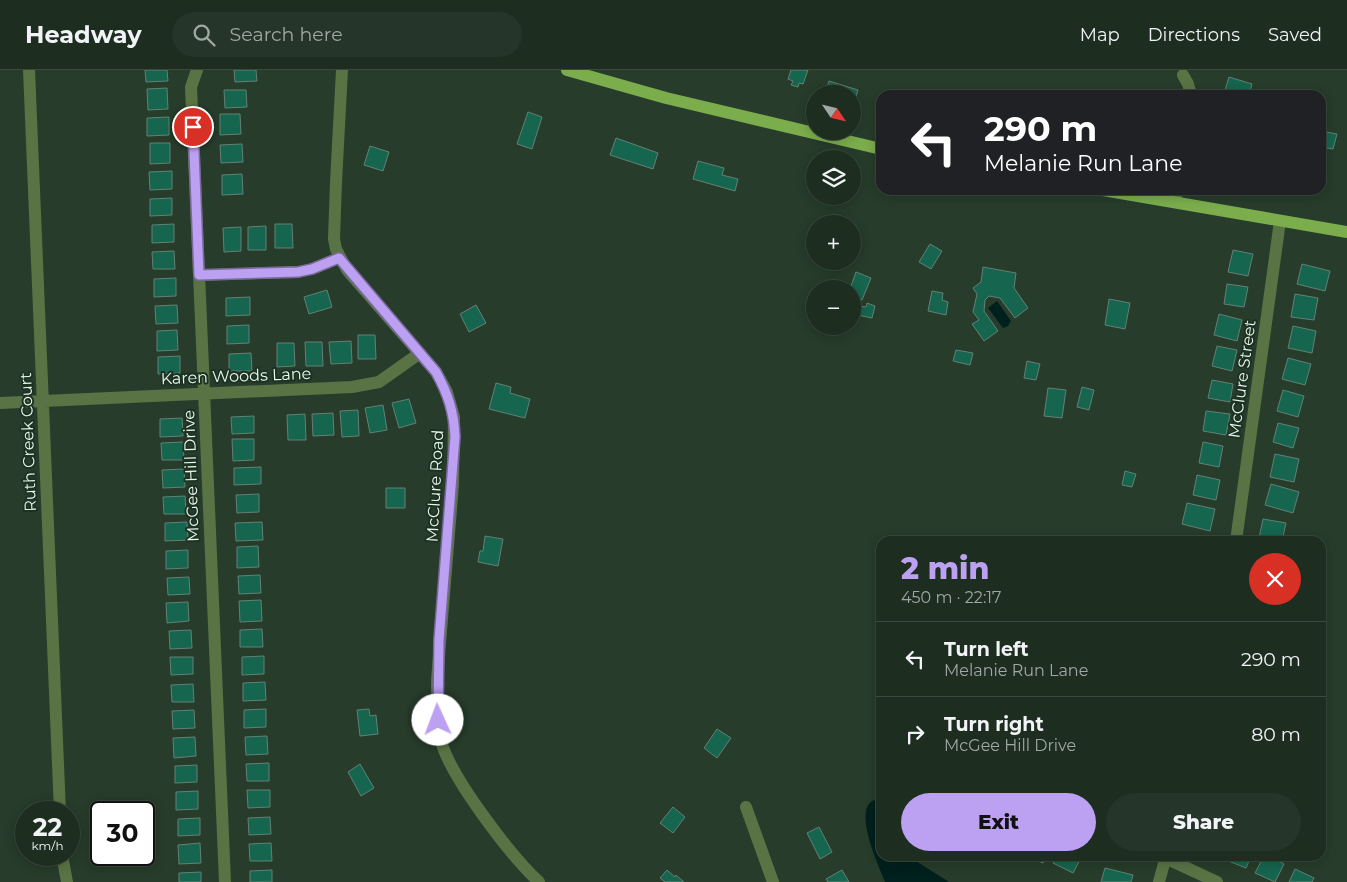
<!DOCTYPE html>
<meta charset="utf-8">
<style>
:root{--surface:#1d2d20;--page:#253529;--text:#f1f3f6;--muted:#a0a8a5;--line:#3b493e;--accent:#bca0f2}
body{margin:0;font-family:Montserrat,sans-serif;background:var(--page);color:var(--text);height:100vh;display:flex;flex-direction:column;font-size:19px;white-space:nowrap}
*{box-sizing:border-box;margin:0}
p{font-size:16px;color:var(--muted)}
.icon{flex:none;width:28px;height:28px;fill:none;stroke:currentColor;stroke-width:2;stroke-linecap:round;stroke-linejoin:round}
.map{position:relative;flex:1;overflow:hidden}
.sheet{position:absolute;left:876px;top:466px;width:450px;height:325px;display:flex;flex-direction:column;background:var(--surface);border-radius:15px;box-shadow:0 2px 12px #0003,0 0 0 1px var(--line)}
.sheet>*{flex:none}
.top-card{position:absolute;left:876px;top:20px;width:450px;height:105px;border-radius:15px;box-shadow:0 2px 12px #0003,0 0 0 1px var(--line);background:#202124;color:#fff;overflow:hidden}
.needle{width:32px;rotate:125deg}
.fabs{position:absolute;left:806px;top:15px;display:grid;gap:10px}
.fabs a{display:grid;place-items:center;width:55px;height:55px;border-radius:50%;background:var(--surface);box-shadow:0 2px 12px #0003,0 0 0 1px var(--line);font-size:25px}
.speed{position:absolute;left:15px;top:731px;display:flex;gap:10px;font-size:25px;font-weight:700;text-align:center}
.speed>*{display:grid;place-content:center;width:65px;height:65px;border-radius:50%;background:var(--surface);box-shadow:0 2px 12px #0003,0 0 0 1px var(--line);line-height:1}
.speed small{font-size:12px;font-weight:400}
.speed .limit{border:2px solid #111;border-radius:8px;background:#fff;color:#111}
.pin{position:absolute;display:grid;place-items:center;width:42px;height:42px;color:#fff;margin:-21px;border:2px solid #fff;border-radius:50%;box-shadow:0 1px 5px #0007}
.me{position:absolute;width:55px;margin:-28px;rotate:358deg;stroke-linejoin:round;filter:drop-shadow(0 0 4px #0008)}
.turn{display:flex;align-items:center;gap:18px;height:105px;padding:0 25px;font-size:22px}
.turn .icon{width:65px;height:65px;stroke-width:2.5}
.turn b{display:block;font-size:35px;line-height:42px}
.round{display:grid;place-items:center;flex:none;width:52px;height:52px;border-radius:26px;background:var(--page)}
.summary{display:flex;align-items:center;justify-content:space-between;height:85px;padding:0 25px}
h1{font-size:30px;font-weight:800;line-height:38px;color:var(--accent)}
.button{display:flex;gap:10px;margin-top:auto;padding:10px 25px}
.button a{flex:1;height:58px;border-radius:30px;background:var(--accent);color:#111;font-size:20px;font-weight:800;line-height:58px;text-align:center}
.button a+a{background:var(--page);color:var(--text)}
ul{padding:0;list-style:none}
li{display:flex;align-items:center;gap:15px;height:75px;padding:0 25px;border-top:1px solid var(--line)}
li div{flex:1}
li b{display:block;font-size:19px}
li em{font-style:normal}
header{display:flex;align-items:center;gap:30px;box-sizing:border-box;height:70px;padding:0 25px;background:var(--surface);border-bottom:1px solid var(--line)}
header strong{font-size:24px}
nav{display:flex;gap:28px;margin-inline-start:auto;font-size:18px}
.search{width:350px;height:45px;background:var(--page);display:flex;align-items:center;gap:12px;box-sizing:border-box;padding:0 18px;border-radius:28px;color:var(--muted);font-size:19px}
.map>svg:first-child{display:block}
.water{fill:#00201d}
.building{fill:#16654e;stroke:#638175}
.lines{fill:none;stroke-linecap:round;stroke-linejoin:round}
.minor{stroke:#5a7345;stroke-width:12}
.major{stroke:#7bad4c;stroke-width:12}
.route-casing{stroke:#7a689d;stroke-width:12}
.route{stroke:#bca0f2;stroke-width:9}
.labels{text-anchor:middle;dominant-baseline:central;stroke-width:4;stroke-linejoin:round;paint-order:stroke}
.street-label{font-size:16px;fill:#eaf7ec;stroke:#1d3222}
</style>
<header>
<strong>Headway</strong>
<div class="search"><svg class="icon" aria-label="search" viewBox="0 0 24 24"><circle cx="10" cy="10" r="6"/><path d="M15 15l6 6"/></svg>Search here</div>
<nav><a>Map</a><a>Directions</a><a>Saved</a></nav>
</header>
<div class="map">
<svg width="1347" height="812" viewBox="0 0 1347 812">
<rect width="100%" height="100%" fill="#273c2b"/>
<path class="water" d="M997,231l14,20 -3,5 -5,2 -15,-20z
M874,730l7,3v53h27l41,26h-64c-6,-16 -33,-72 -11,-82z"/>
<path class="building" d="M145,0h22l1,11 -22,1z
M234,0h22l1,11 -22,1z
M791,0h17l-5,14 -4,-1 -1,4 -7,-2 2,-4 -5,-2z
M1229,7l23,7 -3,11h-19l1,-3 -6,-2z
M829,11l29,9 -5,17 -1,-13h-27z
M167,18l1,21 -20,1 -1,-21z
M224,20h22l1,17 -22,1z
M528,42l14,5 -10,32 -15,-5z
M220,44h20l1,20 -21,1z
M169,47v18l-22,1v-18z
M1321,61l16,3 -4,15 -12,-2z
M616,68l42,15 -5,16 -43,-14z
M150,73h20v20l-20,1z
M242,74l1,18 -22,1 -1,-18z
M370,76l19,6 -6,19 -19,-6z
M698,91l26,7 -2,7 16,4 -3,12 -42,-12z
M172,101v18l-22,1 -1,-18z
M242,104l1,20 -21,1v-20z
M172,128v17l-22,1v-17z
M174,154v18l-22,1v-18z
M275,154h17l1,24h-18z
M266,156v24h-18v-23z
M241,157v24l-17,1 -1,-24z
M930,174l12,7 -11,18 -12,-7z
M1233,180l20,4 -5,22 -20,-4z
M174,181l1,18h-22l-1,-17z
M1302,194l28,7 -5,20 -28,-7z
M983,197l33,6 -2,15 14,20 -13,10 -15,-20 -11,-2 -4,4 -1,11 14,20 -14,10 -12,-17 7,-4 -6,-8 4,-18 -4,-6 8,-6z
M856,202l15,6 -9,22 -10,-3v-8h-2z
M176,208v18l-22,1v-18z
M1227,214l21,3 -4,20 -20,-3z
M327,220l5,17 -23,7 -5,-17z
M932,221l11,2 -1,7 6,2 -2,13 -18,-4z
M1295,224l23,4 -4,22 -23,-3z
M250,227v18l-24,1v-18z
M1109,229l21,4 -5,26 -20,-4z
M867,233l8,3 -3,12 -15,-3 2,-9 7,1z
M177,235l1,18 -22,1 -1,-18z
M476,235l10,18 -17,9 -9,-18z
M1219,244l23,6 -5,21 -23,-6z
M249,255v18l-22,1v-18z
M1293,256l23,5 -4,22 -24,-5z
M177,260l1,20 -21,1v-20z
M358,265h17l1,24h-18z
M351,271l1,22 -21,1 -2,-22z
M305,272h17l1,24h-17z
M277,273h17l1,23 -18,1z
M1217,276l20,4 -5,21 -20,-5z
M956,280l17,3 -3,12 -17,-4z
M251,283l1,18h-23v-17z
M180,286v17l-22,1v-17z
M1288,288l23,6 -6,21 -23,-6z
M1027,291l13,3 -4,16 -12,-2z
M1212,310l21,4 -3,18 -22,-4z
M496,313l15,4 -1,6 20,6 -5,19 -36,-9z
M1082,317l12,3 -5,20 -12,-3z
M1048,318l18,2 -4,28 -18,-2z
M1283,320l21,6 -6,21 -21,-6z
M409,329l7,24 -17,5 -7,-25z
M383,335l4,25 -17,3 -5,-25z
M358,340l1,26 -17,1 -2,-26z
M1206,341l24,3 -4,21 -23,-4z
M333,343l1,22 -21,1 -1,-22z
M305,344l1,26h-18l-1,-25z
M254,346v17l-22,1 -1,-17z
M182,348l1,18 -23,1v-18z
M1278,353l21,5 -6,20 -20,-6z
M232,369h22v21l-21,1z
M183,372l1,18h-22l-1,-17z
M1203,372l20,4 -4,21 -20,-4z
M1275,384l24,5 -5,23 -24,-5z
M261,397v17l-27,1v-17z
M184,399l1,18 -22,1 -1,-18z
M1125,401l11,3 -4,13 -10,-2z
M1197,405l23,5 -4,20 -23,-5z
M1271,414l28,8 -6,21 -28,-8z
M386,418h19v20h-19z
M259,424v18l-22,1 -1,-18z
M185,426l1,18h-22l-1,-17z
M1187,433l28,6 -5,22 -28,-7z
M1263,449l23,4 -4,18 -23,-3z
M187,452l1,18 -23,1v-18z
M262,452l1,18 -27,1 -1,-18z
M485,466l18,3 -5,27 -20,-4 2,-11h3z
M258,476l1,21 -22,1v-21z
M188,480v18l-22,1v-18z
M260,505l1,18 -22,1 -1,-18z
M189,507l1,17 -22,1 -1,-17z
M261,530l1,21 -22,1 -1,-21z
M188,532l1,19 -22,2 -1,-20z
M262,559l1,18h-23v-17z
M191,560l1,18 -22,1 -1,-18z
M264,586v18l-22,1v-18z
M170,587h23v17l-22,1z
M265,612l1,18 -23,1v-18z
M193,614l1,18h-22l-1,-17z
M266,639v18l-22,1v-18z
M369,639l1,7 6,-1 2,19 -18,2 -3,-26z
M194,640l1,18 -22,1 -1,-18z
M717,659l14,9 -14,20 -13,-10z
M267,666l1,18 -22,1 -1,-18z
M195,667l1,19 -22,2 -1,-20z
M269,693v18h-22l-1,-17z
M360,694l14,24 -13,8 -13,-24z
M197,695v17l-22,1v-17z
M247,720h23v17l-22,1z
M198,721v18l-22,1v-18z
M673,737l12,10 -12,16 -13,-10z
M270,747l1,17 -22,1 -1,-17z
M200,748v17l-22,1v-17z
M819,757l13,25 -12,7 -13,-26z
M200,773l1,20 -22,1 -1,-19z
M271,773l1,18h-22l-1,-17z
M1027,786h19l-3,7z
M1057,786h25l-9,17 -20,-10z
M1227,786h24l-5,12 -20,-8z
M1264,786h6l14,8 -9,18 -20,-9z
M1105,798l28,7 -2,7h-30z
M1295,799l19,9 -2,4h-23z
M272,800v12h-22v-11z
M667,800l8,7 1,-2 8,7h-19l-5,-4z
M842,800l7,12h-21l-2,-3z
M201,802v10h-22v-9z"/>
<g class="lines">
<path class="minor" d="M29,0l31,742
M197,0l-6,17 34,795
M342,0l-6,112 -2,57 2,10 11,21 89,102 11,20 7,25 -1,68 -16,195c0,20 -1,42 4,61 10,37 70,115 98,141
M1183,5l5,9 3,11
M1175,132l2,-12
M199,205l99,-3 14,-3 27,-11
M0,333l352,-16 27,-5 41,-29
M1236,471l44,-320
M746,737l27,75
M62,785l5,27
M1161,786l56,26
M1159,812l7,-26"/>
<path class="major" d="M567,0l99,28 215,51
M1103,120l244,42"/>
</g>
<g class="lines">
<g class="route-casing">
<path id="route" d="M193,57l6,148 99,-3 14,-3 27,-11 97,114c12,22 18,40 19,65l-16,203 -1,80"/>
</g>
<use href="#route" class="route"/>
</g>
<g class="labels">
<g class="street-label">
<text transform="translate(236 306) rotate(-2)">Karen Woods Lane</text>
<text transform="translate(1242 309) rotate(-82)">McClure Street</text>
<text transform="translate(28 372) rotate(-92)">Ruth Creek Court</text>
<text transform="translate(191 406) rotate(-92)">McGee Hill Drive</text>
<text transform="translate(435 416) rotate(-87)">McClure Road</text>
</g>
</g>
</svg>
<div class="fabs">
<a><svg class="needle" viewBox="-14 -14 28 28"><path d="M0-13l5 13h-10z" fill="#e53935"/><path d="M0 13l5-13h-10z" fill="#a0a8a5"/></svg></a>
<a><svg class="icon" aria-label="layers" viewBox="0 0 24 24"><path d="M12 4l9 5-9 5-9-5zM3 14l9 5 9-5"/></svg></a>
<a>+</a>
<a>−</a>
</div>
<div class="speed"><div>22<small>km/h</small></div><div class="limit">30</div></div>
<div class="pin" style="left:193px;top:57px;background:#d93025"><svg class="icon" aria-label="arrive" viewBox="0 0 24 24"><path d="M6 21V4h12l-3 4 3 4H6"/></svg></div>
<svg class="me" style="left:438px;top:650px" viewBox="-20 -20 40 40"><circle r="19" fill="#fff"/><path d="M0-13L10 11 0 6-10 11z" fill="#bca0f2"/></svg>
<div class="top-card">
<div class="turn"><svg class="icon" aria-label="left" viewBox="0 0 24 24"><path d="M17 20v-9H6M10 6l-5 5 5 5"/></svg><div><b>290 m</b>Melanie Run Lane</div></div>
</div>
<section class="sheet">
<div class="summary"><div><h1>2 min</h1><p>450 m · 22:17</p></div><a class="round" style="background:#d93025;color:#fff"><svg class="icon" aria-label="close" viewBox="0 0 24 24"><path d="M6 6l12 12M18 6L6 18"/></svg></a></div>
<ul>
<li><svg class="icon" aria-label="left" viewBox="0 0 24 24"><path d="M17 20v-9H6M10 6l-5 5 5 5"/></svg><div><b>Turn left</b><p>Melanie Run Lane</p></div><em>290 m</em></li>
<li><svg class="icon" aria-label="right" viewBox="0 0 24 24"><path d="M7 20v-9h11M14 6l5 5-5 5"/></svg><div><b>Turn right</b><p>McGee Hill Drive</p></div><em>80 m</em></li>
</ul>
<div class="button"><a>Exit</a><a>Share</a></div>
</section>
</div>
